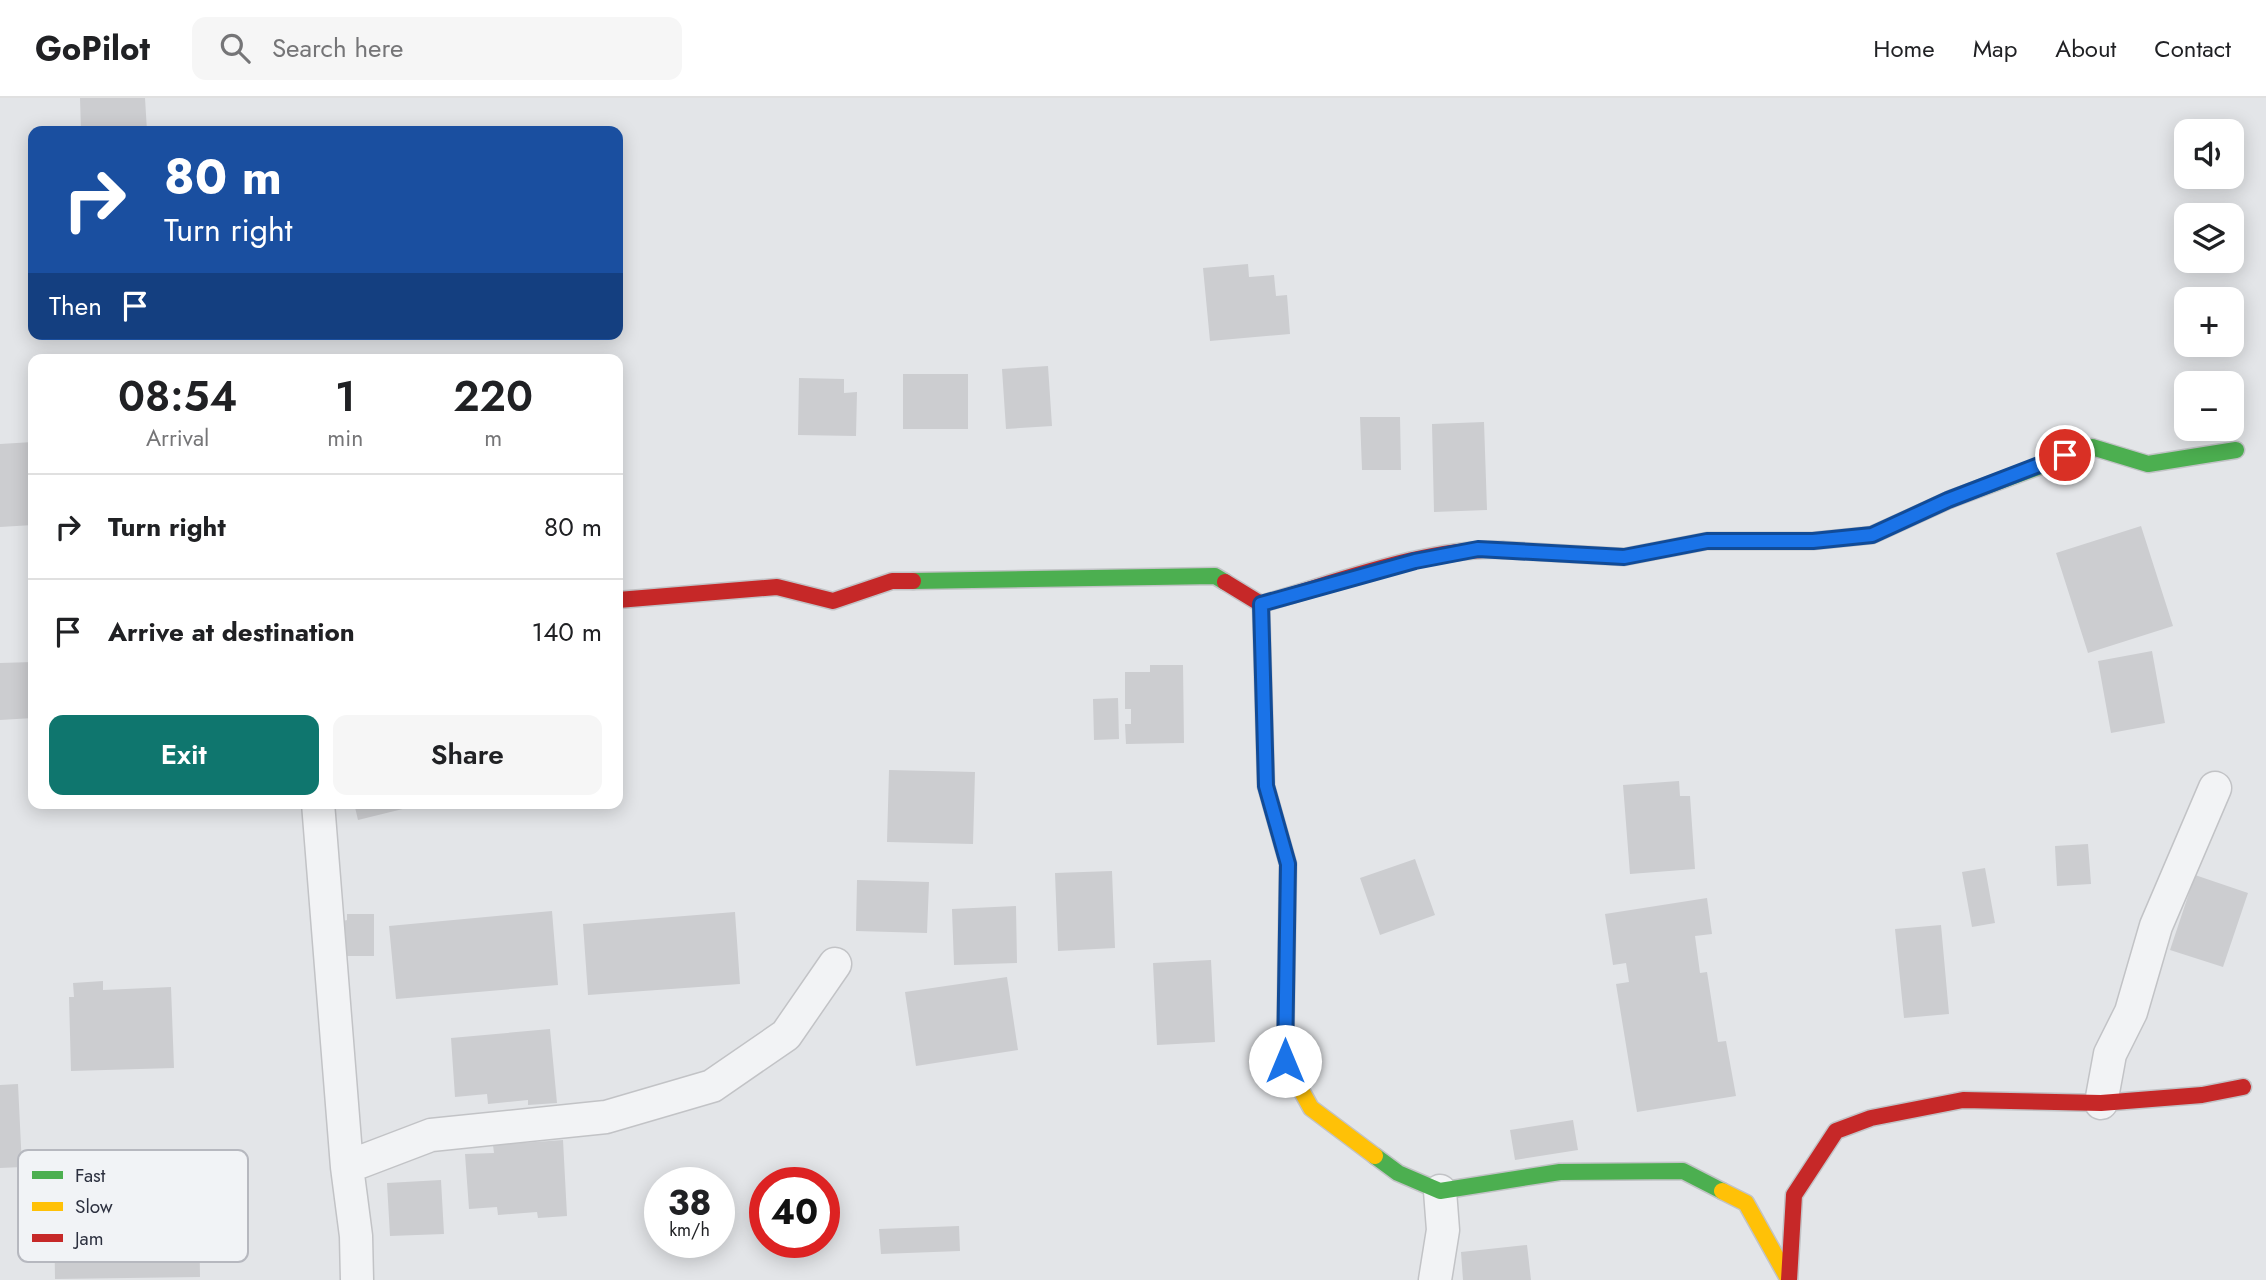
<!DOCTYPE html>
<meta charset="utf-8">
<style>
:root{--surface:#fff;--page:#f6f6f6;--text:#202124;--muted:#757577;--line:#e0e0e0;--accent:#0f766e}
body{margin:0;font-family:Jost,sans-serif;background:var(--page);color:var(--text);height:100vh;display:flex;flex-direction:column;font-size:26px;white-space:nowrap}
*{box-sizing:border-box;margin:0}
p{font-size:23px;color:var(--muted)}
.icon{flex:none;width:38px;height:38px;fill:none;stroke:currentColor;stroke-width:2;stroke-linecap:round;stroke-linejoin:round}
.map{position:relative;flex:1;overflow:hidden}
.side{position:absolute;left:28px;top:256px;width:595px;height:455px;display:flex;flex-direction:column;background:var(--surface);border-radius:14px;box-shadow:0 4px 18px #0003}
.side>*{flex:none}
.banner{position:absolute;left:28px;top:28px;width:595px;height:214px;border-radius:14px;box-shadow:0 4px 18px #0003;background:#1a4fa0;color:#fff;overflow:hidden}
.tools{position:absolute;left:2174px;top:21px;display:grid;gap:14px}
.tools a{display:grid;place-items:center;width:70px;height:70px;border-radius:14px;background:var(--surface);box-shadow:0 4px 18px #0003;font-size:35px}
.speed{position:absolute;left:644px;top:1069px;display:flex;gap:14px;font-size:35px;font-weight:700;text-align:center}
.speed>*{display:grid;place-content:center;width:91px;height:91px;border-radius:50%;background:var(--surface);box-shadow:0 4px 18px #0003;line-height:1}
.speed small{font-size:18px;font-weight:400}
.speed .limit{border:10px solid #d22;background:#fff;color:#111}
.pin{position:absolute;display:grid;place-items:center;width:60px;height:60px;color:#fff;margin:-30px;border:4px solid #fff;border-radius:50%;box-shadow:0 2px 7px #0007}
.me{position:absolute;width:77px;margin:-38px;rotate:0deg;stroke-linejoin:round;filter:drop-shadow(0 0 5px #0008)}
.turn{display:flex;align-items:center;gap:24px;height:147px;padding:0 21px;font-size:32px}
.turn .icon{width:91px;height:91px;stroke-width:2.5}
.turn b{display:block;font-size:49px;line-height:60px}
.then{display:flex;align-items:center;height:66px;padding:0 21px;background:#0003;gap:14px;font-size:26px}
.eta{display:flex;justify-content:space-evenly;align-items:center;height:119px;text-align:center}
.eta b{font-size:42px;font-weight:600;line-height:49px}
.button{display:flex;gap:14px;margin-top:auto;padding:14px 21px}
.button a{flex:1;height:80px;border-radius:14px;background:var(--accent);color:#fff;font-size:28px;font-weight:600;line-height:80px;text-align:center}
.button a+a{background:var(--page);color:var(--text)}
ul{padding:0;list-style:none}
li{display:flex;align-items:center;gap:21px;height:105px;padding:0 21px;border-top:2px solid var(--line)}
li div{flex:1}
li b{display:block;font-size:26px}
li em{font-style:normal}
header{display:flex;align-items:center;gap:42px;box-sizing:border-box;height:98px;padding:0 35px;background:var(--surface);border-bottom:2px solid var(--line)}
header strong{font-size:33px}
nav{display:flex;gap:38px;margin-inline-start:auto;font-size:24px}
.search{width:490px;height:63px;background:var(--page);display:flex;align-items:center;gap:18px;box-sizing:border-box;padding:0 24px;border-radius:14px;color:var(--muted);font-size:26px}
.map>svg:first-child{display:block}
.building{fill:#cccdd0}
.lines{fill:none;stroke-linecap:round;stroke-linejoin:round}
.street-casing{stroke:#c2c3c6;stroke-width:35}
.fast-casing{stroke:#c2c3c6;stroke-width:19}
.slow-casing{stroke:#c2c3c6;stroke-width:19}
.jam-casing{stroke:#c2c3c6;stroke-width:19}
.street{stroke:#f2f3f5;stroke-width:32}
.fast{stroke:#4caf50;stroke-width:16}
.slow{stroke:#ffc107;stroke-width:16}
.jam{stroke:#c62828;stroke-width:16}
.route-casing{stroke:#114b97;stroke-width:18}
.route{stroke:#1a73e8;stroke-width:12}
.key{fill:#f1f3f6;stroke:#b6b8bf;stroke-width:2}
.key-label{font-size:19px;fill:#2c303f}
</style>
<header>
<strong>GoPilot</strong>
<div class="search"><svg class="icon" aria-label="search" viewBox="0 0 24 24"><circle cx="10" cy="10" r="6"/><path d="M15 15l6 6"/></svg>Search here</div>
<nav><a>Home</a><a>Map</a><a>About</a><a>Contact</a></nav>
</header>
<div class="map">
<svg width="2266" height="1182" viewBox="0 0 2266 1182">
<rect width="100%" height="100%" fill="#e3e5e8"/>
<path class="building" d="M80,0h65l2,33h-66z
M1248,166l1,13 25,-2 2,21 11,-1 3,39 -80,7 -7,-73z
M1048,268l4,60 -46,3 -4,-60z
M903,276h65v55h-65z
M799,280l45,1v14l13,-1 -1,44 -58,-1z
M1360,319h40l1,53h-39z
M1484,324l3,88 -53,2 -2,-88z
M33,344v83l-33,2v-83z
M2141,428l32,100 -85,27 -32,-100z
M2152,553l13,72 -54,10 -13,-72z
M33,564v56l-33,2v-57z
M1150,567h33l1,78 -58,1 -1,-20h6v-15h-6v-37h25z
M1118,600l1,41 -25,1 -1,-41z
M889,672l86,2 -2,72 -86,-2z
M1679,683l1,15h10l5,73 -65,5 -7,-89z
M354,705h69v1l-65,16z
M2088,746l3,40 -34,2 -2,-40z
M1415,761l20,56 -55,20 -20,-57z
M1985,770l10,55 -23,4 -10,-55z
M1112,773l3,77 -57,3 -3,-78z
M2195,777l53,18 -25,74 -53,-17z
M857,782l72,2 -2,51 -71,-2z
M1707,800l5,36 -17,2 5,37 7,-1 11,70 8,-1 10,55 -99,16 -21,-128 13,-2 -3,-19 -13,2 -8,-51z
M1016,808l1,57 -63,2 -2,-56z
M552,813l6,74 -162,14 -7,-73z
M735,814l5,72 -152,11 -5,-71z
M347,816h27v42h-31v-35l4,-1z
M1941,827l8,89 -45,4 -9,-89z
M1211,862l4,82 -58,3 -4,-82z
M1007,879l11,73 -102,16 -11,-74z
M103,883v9l68,-3 3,81 -103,3 -2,-74h5l-1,-14z
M550,931l7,74 -29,2v-5l-40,4 -1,-10 -32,3 -4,-59z
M18,986l4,83 -22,1v-83z
M1573,1022l5,30 -63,10 -5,-30z
M563,1042l4,76 -29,2 -1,-6 -39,3 -1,-8 -28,2 -4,-55 29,-1 -1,-8z
M441,1082l3,54 -54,2 -3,-53z
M199,1108l1,71 -145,2 -1,-70z
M959,1128l1,25 -79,3 -2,-25z
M1527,1147l4,35h-68l-2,-28z"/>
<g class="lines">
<g class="street-casing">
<path id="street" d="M318,705l29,364 9,69 1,44
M2101,1005l9,-49 21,-42 25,-86 59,-138
M347,1069l84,-32 175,-18 106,-31 74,-51 49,-71
M1435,1182l8,-50 -3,-39"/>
</g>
<g class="fast-casing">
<path id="fast" d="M1951,401l141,-52 56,17 88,-14
M913,483l302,-5 10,6
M1375,1058l23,17 42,18 120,-19 123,-1 39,20"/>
</g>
<g class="slow-casing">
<path id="slow" d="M1503,452l121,7 83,-16h106l59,-6 79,-36
M1261,506l5,182 22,78 -3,197 26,47 64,48
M1722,1093l24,12 43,77"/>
</g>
<g class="jam-casing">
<path id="jam" d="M1225,484l36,22c72,-20 168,-58 242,-54
M618,502l159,-13 56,14 59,-20h21
M1789,1182l5,-85 42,-64 35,-13 92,-18 138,3 101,-8 41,-8"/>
</g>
<use href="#street" class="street"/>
<use href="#fast" class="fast"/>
<use href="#slow" class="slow"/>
<use href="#jam" class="jam"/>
</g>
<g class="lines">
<g class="route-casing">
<path id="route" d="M1285,963l3,-197 -22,-78 -5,-182 154,-43 63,-12 146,8 83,-16h106l59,-6 76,-35 117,-45"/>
</g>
<use href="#route" class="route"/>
</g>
<rect x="18" y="1052" width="230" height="112" rx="10" class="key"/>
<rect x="32" y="1073" width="31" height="8" fill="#4caf50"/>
<rect x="32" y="1104" width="31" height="9" fill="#ffc107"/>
<rect x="32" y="1136" width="31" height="8" fill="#c62828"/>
<g class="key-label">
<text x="75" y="1084">Fast</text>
<text x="75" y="1115">Slow</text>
<text x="75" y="1147">Jam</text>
</g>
</svg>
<div class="tools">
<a><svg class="icon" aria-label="sound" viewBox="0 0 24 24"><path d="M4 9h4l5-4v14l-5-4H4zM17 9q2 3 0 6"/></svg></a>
<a><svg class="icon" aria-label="layers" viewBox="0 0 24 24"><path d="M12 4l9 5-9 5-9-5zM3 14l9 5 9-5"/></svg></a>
<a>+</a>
<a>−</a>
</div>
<div class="speed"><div>38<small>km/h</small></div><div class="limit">40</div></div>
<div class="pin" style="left:2065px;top:357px;background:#d93025"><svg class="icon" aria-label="arrive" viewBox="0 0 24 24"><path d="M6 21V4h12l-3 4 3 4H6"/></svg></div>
<svg class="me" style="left:1285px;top:963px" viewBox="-20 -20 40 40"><circle r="19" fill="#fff"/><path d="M0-13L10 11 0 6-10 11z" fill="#1a73e8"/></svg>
<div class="banner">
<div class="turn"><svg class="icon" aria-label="right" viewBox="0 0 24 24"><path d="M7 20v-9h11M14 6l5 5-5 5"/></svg><div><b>80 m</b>Turn right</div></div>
<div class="then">Then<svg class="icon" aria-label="arrive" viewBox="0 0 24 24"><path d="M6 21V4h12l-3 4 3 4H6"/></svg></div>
</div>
<section class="side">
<div class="eta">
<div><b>08:54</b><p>Arrival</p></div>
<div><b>1</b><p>min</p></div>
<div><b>220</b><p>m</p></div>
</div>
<ul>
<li><svg class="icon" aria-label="right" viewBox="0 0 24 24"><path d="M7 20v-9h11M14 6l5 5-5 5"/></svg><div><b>Turn right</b></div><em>80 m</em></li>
<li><svg class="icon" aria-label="arrive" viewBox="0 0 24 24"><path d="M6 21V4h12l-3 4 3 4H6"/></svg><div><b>Arrive at destination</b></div><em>140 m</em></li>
</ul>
<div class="button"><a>Exit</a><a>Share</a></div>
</section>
</div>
